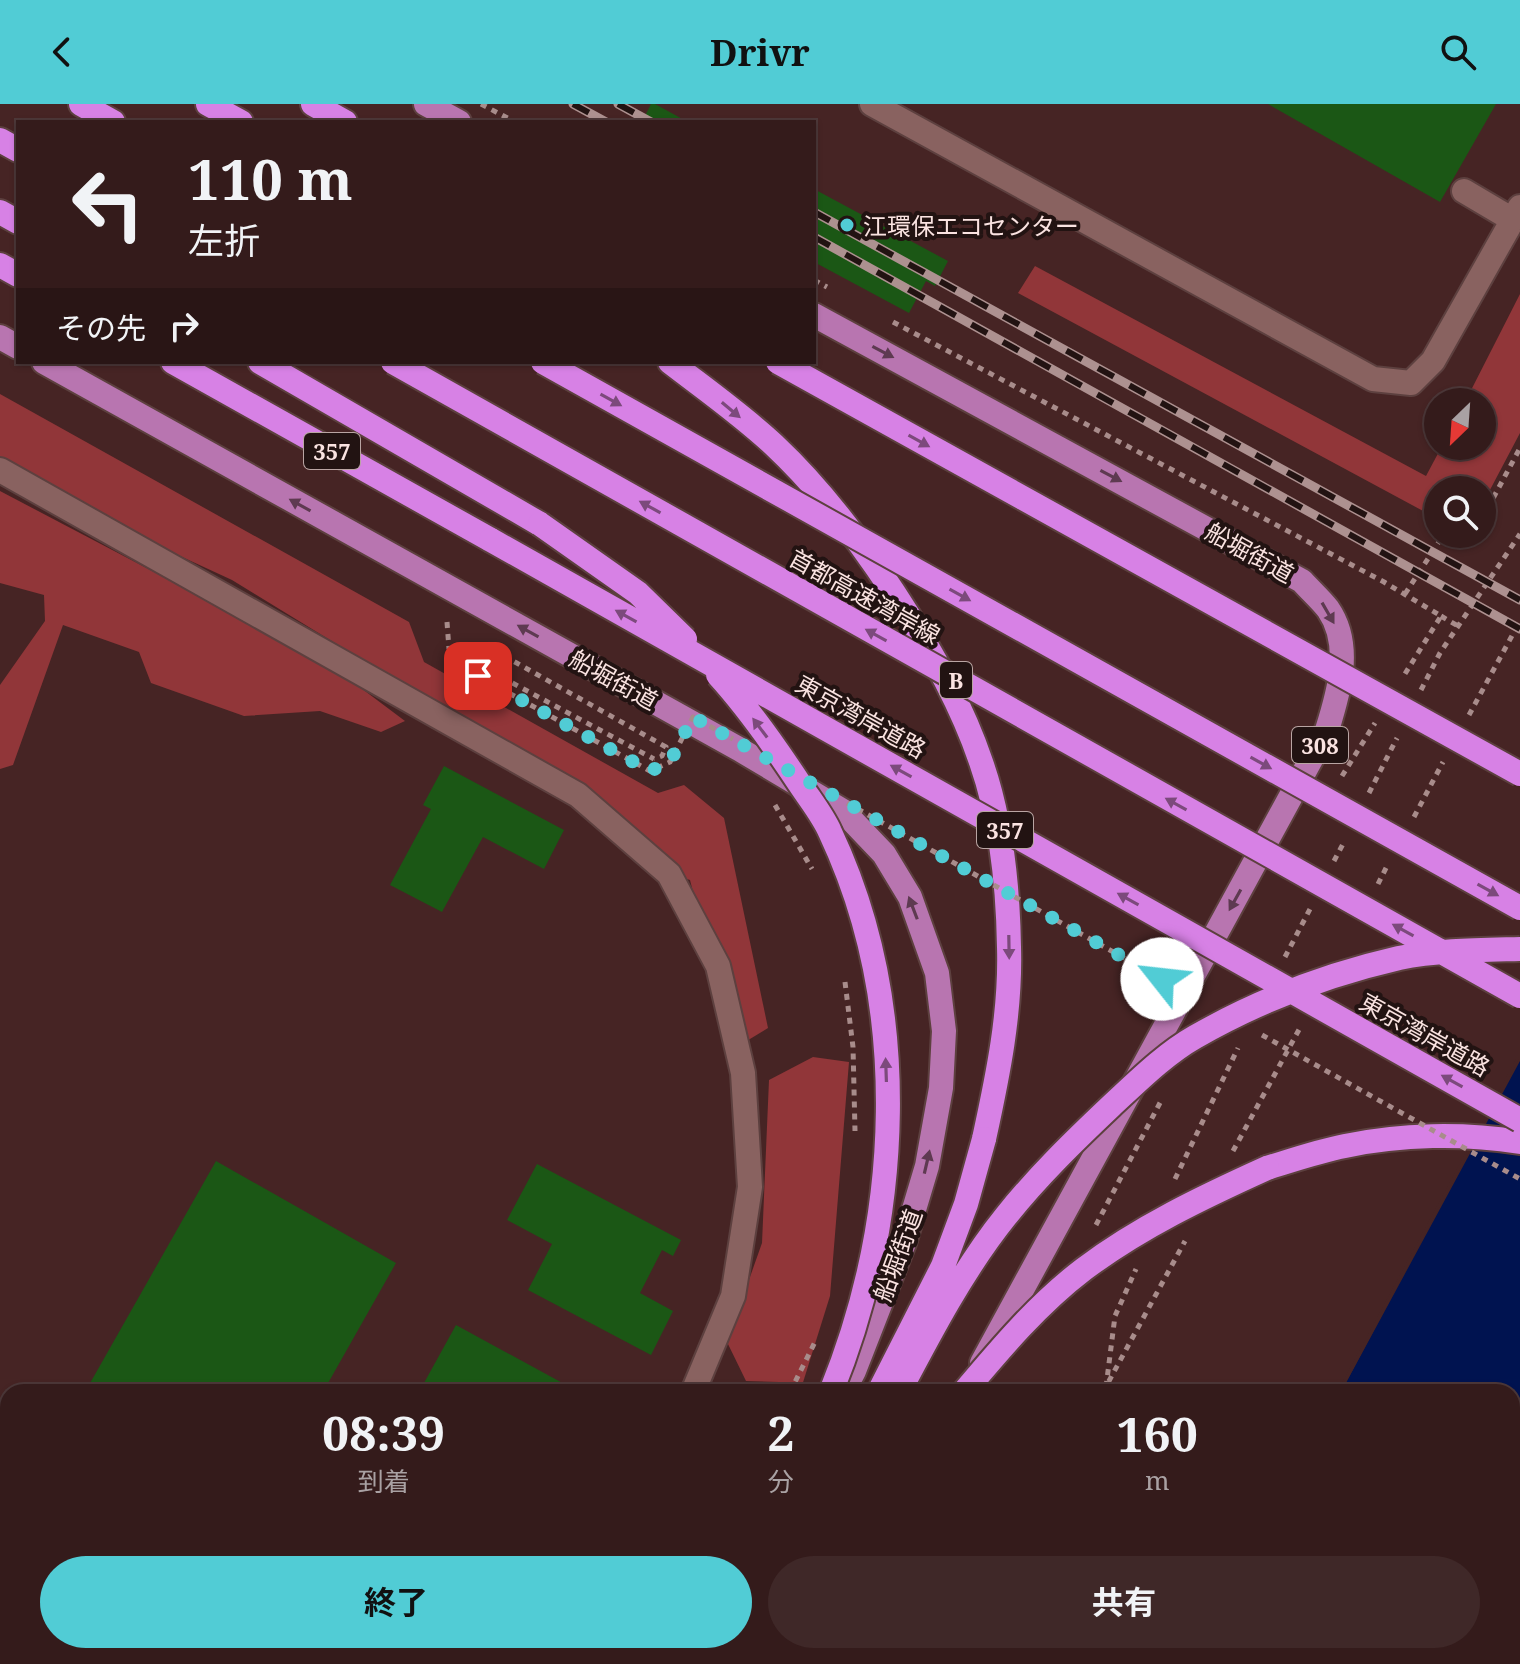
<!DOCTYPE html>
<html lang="ja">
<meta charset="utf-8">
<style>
:root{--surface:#341b1b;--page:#3f2828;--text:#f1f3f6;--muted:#a9a1a3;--line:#4e393a;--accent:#51ccd5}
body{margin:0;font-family:"Noto Serif","Noto Sans JP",serif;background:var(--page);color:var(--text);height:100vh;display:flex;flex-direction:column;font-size:30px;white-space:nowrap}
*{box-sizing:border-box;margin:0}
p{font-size:26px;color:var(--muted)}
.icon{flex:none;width:44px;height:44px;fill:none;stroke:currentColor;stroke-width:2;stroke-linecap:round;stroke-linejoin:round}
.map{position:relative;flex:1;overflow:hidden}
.details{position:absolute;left:0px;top:1280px;width:1520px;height:280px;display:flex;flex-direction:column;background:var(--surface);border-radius:24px 24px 0 0;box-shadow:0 2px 6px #0004,0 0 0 2px var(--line)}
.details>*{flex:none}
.top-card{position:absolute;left:16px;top:16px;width:800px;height:244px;border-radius:0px;box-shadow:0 2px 6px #0004,0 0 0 2px var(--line);background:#341b1b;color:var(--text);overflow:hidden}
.needle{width:52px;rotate:205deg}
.fabs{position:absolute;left:1424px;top:284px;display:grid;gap:16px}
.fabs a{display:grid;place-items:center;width:72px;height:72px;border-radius:50%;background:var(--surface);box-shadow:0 2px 6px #0004,0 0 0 2px var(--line);font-size:40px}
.pin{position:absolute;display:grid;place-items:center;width:68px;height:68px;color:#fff;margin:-34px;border-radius:16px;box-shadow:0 4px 12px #0006}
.me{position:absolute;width:88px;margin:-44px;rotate:299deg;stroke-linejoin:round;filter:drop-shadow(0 0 6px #0008)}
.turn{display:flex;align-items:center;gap:28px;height:168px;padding:0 40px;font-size:36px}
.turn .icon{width:104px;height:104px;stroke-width:2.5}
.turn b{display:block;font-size:56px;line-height:68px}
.then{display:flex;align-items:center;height:76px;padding:0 40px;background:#0003;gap:16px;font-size:30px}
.eta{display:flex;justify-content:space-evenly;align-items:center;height:136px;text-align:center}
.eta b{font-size:48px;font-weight:700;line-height:56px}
.cta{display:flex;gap:16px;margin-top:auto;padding:16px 40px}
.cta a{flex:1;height:92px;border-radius:48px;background:var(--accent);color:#111;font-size:32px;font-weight:700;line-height:92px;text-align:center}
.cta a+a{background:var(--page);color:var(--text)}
header{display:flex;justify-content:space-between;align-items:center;height:104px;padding:0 40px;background:var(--accent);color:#111;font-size:36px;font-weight:700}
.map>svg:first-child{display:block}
.green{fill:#913639}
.water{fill:#001350}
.pier{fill:#462424}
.building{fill:#1b5715}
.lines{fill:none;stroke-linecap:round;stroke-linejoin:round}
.minor-casing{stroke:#5d403f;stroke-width:28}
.major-casing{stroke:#5d403f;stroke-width:28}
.highway-casing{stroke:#5d403f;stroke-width:28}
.path{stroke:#a88c8b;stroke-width:5;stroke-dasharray:6 6;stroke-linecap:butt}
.minor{stroke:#896260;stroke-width:24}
.major{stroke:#b875b0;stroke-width:24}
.highway{stroke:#d781e5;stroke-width:24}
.rail-casing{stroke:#ad9190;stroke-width:9}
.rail{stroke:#221312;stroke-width:6;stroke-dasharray:18;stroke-linecap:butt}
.highway-bridge-casing{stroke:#5d403f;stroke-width:28;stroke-linecap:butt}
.path-bridge{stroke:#a88c8b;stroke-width:5;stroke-dasharray:6 6;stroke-linecap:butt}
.highway-bridge{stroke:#d781e5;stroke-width:24}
.oneway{fill:#5e3a51}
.oneway2{fill:#7c4a7c}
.route{stroke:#51ccd5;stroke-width:14;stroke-dasharray:0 25.2}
.poi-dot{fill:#51ccd5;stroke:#221312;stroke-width:3}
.labels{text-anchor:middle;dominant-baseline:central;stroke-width:8;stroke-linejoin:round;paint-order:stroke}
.shield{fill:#221312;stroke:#b9a5a3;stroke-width:2}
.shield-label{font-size:22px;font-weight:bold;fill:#fae3e1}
.poi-label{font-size:24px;fill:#fae3e1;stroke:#221312;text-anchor:start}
.street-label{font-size:24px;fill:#fae3e1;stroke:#221312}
</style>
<header><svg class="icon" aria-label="back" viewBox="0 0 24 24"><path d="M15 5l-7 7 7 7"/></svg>Drivr<svg class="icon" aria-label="search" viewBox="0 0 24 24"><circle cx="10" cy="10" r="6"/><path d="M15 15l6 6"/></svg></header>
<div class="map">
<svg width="1520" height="1560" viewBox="0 0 1520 1560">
<rect width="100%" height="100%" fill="#462424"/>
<path class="green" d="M1035,162l391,210 16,-30h40v-44h-17l55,-108v139l-38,72v-15h-44v29l-420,-226z
M0,290l409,228 15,40 234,131 26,-8 40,33 44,210 -23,14 -21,-27 -34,-135 -39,-13 -37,-53 -382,-234 -232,-107z
M0,387l329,173 76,57 -24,11 -61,-21 -76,5 -93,-33 -12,-31 -76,-27 -50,140 -13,4v-84l45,-64 -1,-26 -44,-12z
M813,953l36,5 -19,234 -30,96h-25l4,-10 -33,-1 -19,-39 35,-99 7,-163z"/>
<path class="water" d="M1520,957v603h-326l5,-8h313v-264h-171z"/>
<path class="pier" d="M1520,953l-179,335h-4l179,-333z"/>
<path class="building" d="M651,0h4l33,18h-46z
M1268,0h228l-56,98z
M814,85l134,72 -13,25 -9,-5 -17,32 -95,-51z
M444,662l120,64 -20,39 -61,-32 -41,75 -52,-27 41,-76 -8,-4z
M216,1057l180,102 -73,129h-238z
M537,1060l144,76 -8,16 -11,-6 -22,43 33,18 -22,44 -123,-65 24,-46 -45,-24z
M456,1221l123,67h-160z
M8,1424v128h166l-5,8h-169v-122z"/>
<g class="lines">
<g class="minor-casing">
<path id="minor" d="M872,0l501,275 38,4 22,-22 87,-154
M1464,87l49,29
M0,366l578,325 91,79 49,92 25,107 7,114 -17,109 -40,96
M553,1560l4,-8"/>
</g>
<g class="major-casing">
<path id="major" d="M426,0l33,18
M814,211l488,266c8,9 18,18 26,28 25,36 11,83 -1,121l-345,633
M0,233l18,10
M44,258l695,387 104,62 41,43 26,43 27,76 7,58 -3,57 -14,78 -23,77 -50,128 -11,21
M840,1560l5,-8"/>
</g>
<g class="highway-casing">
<path id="highway" d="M81,0l32,18
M208,0l33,18
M313,0l32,18
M0,36l18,10
M0,108l18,10
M0,161l18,10
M173,258l318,178
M260,258l280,162
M670,258c35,27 72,53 104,83 78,73 173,216 207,317 20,57 27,125 28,185 2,65 -11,128 -25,192
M1267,1064c26,-8 52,-17 78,-22 56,-12 119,-13 175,-4
M706,1560l5,-8
M754,1560l4,-8
M803,1560l4,-8"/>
</g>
<path class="path" d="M481,0l34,18
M814,176l13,7
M893,218l491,260 57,34 -38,61
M1482,415l38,-71
M1446,430l19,8 7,-8
M1405,490l39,-60
M1441,512l17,10
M447,518l2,27
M478,572l4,-21 8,-7 176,99 -4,9 -8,3
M1421,586l19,-37 80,-119
M1469,611l51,-94
M1342,672l33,-53
M1369,689l28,-55
M775,701l37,64
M1414,713l29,-55
M1334,757l10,-19
M1378,780l10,-20
M1285,853l25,-48
M845,878l8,65 2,84
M1233,1047l68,-125
M1175,1075l63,-131
M1096,1121l66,-126
M1106,1283l9,-71 21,-47
M790,1288l25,-50
M1103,1288l82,-151
M652,1560l4,-8
M957,1560l4,-8"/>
<use href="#minor" class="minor"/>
<use href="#major" class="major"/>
<use href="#highway" class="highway"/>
<g class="rail-casing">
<path id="rail" d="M573,0l33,18
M618,0l33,18
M814,108l706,388
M814,133l706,392"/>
</g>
<use href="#rail" class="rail"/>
<g class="highway-bridge-casing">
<path id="highway-bridge" d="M393,258l1127,634
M543,258l977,546
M778,258l742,412
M540,420l98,69 47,46
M491,436l1029,580
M718,571c31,34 58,73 83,111 10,15 22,30 29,46 82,174 72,385 1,560
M879,1288l64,-126 23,-62 18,-65
M899,1288c31,-59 65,-124 107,-176 32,-40 68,-75 105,-110 26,-24 54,-52 84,-69 63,-36 134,-63 204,-79 39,-8 81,-8 121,-9
M964,1288c37,-44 74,-88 120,-123 56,-42 119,-72 183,-101"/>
</g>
<path class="path-bridge" d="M449,545l205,110
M478,572l172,95 20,-9 23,-45 40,22
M847,699l354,198
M1262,931l258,144"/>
<use href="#highway-bridge" class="highway-bridge"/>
</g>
<defs><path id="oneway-solid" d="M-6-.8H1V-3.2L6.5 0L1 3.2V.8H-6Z" transform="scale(2)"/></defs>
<g class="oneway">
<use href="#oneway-solid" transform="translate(883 248) rotate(28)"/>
<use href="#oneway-solid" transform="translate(1111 372) rotate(28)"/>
<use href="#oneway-solid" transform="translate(300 401) rotate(-151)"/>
<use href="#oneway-solid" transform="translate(1328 509) rotate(60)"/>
<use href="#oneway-solid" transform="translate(528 527) rotate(-151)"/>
<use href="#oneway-solid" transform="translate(1235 796) rotate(119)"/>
<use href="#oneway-solid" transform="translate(913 804) rotate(-111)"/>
<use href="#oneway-solid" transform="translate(927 1058) rotate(-77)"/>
</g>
<g class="oneway2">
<use href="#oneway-solid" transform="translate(611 296) rotate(29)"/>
<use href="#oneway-solid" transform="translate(731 306) rotate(40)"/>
<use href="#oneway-solid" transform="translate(919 337) rotate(29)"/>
<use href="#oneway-solid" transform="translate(650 403) rotate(-151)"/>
<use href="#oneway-solid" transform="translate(960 491) rotate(29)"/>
<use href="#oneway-solid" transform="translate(626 512) rotate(-151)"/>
<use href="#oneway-solid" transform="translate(876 531) rotate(-151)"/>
<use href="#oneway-solid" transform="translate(760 624) rotate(-127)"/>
<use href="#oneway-solid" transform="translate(1261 659) rotate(29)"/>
<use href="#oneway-solid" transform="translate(901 667) rotate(-151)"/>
<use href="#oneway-solid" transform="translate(1176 700) rotate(-151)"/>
<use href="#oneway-solid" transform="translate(1488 786) rotate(29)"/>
<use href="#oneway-solid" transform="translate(1128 795) rotate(-151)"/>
<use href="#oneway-solid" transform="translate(1403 826) rotate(-151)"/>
<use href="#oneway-solid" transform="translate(1009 843) rotate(89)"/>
<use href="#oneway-solid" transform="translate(886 966) rotate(-92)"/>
<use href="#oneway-solid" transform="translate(1452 977) rotate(-151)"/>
</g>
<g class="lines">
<path class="route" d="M478,572l172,95 20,-9 23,-45 469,262"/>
</g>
<circle class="poi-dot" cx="847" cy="121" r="8"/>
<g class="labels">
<g class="shield">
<rect x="304" y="329" width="56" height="36" rx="6"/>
<rect x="940" y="558" width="32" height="36" rx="6"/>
<rect x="1292" y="623" width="56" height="36" rx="6"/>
<rect x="977" y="708" width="56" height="36" rx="6"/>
</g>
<g class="shield-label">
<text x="332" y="347">357</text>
<text x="956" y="576">B</text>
<text x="1320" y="641">308</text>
<text x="1005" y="726">357</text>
</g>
<g class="poi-label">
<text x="863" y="121">江環保エコセンター</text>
</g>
<g class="street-label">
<text transform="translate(1250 448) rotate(29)">船堀街道</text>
<text transform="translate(865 492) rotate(29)">首都高速湾岸線</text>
<text transform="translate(614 575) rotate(29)">船堀街道</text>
<text transform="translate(861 612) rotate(29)">東京湾岸道路</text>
<text transform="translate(1425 930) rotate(29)">東京湾岸道路</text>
<text transform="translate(897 1151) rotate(-70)">船堀街道</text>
</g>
</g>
</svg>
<div class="fabs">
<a><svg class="needle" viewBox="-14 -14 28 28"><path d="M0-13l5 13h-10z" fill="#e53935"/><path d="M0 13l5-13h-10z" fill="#a9a1a3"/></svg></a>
<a><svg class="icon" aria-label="search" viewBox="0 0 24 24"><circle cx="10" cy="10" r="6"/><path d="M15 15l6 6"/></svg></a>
</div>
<div class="pin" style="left:478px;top:572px;background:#d93025"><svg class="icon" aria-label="arrive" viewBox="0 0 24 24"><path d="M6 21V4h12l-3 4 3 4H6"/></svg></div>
<svg class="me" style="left:1162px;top:875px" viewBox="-20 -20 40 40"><circle r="19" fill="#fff"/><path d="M0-13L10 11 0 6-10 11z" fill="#51ccd5"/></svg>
<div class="top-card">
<div class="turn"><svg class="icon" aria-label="left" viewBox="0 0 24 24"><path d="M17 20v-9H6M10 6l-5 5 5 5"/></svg><div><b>110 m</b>左折</div></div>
<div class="then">その先<svg class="icon" aria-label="right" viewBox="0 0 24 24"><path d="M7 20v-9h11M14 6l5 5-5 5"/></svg></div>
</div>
<section class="details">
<div class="eta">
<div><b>08:39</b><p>到着</p></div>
<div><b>2</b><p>分</p></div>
<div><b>160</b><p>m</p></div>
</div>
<div class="cta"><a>終了</a><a>共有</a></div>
</section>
</div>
